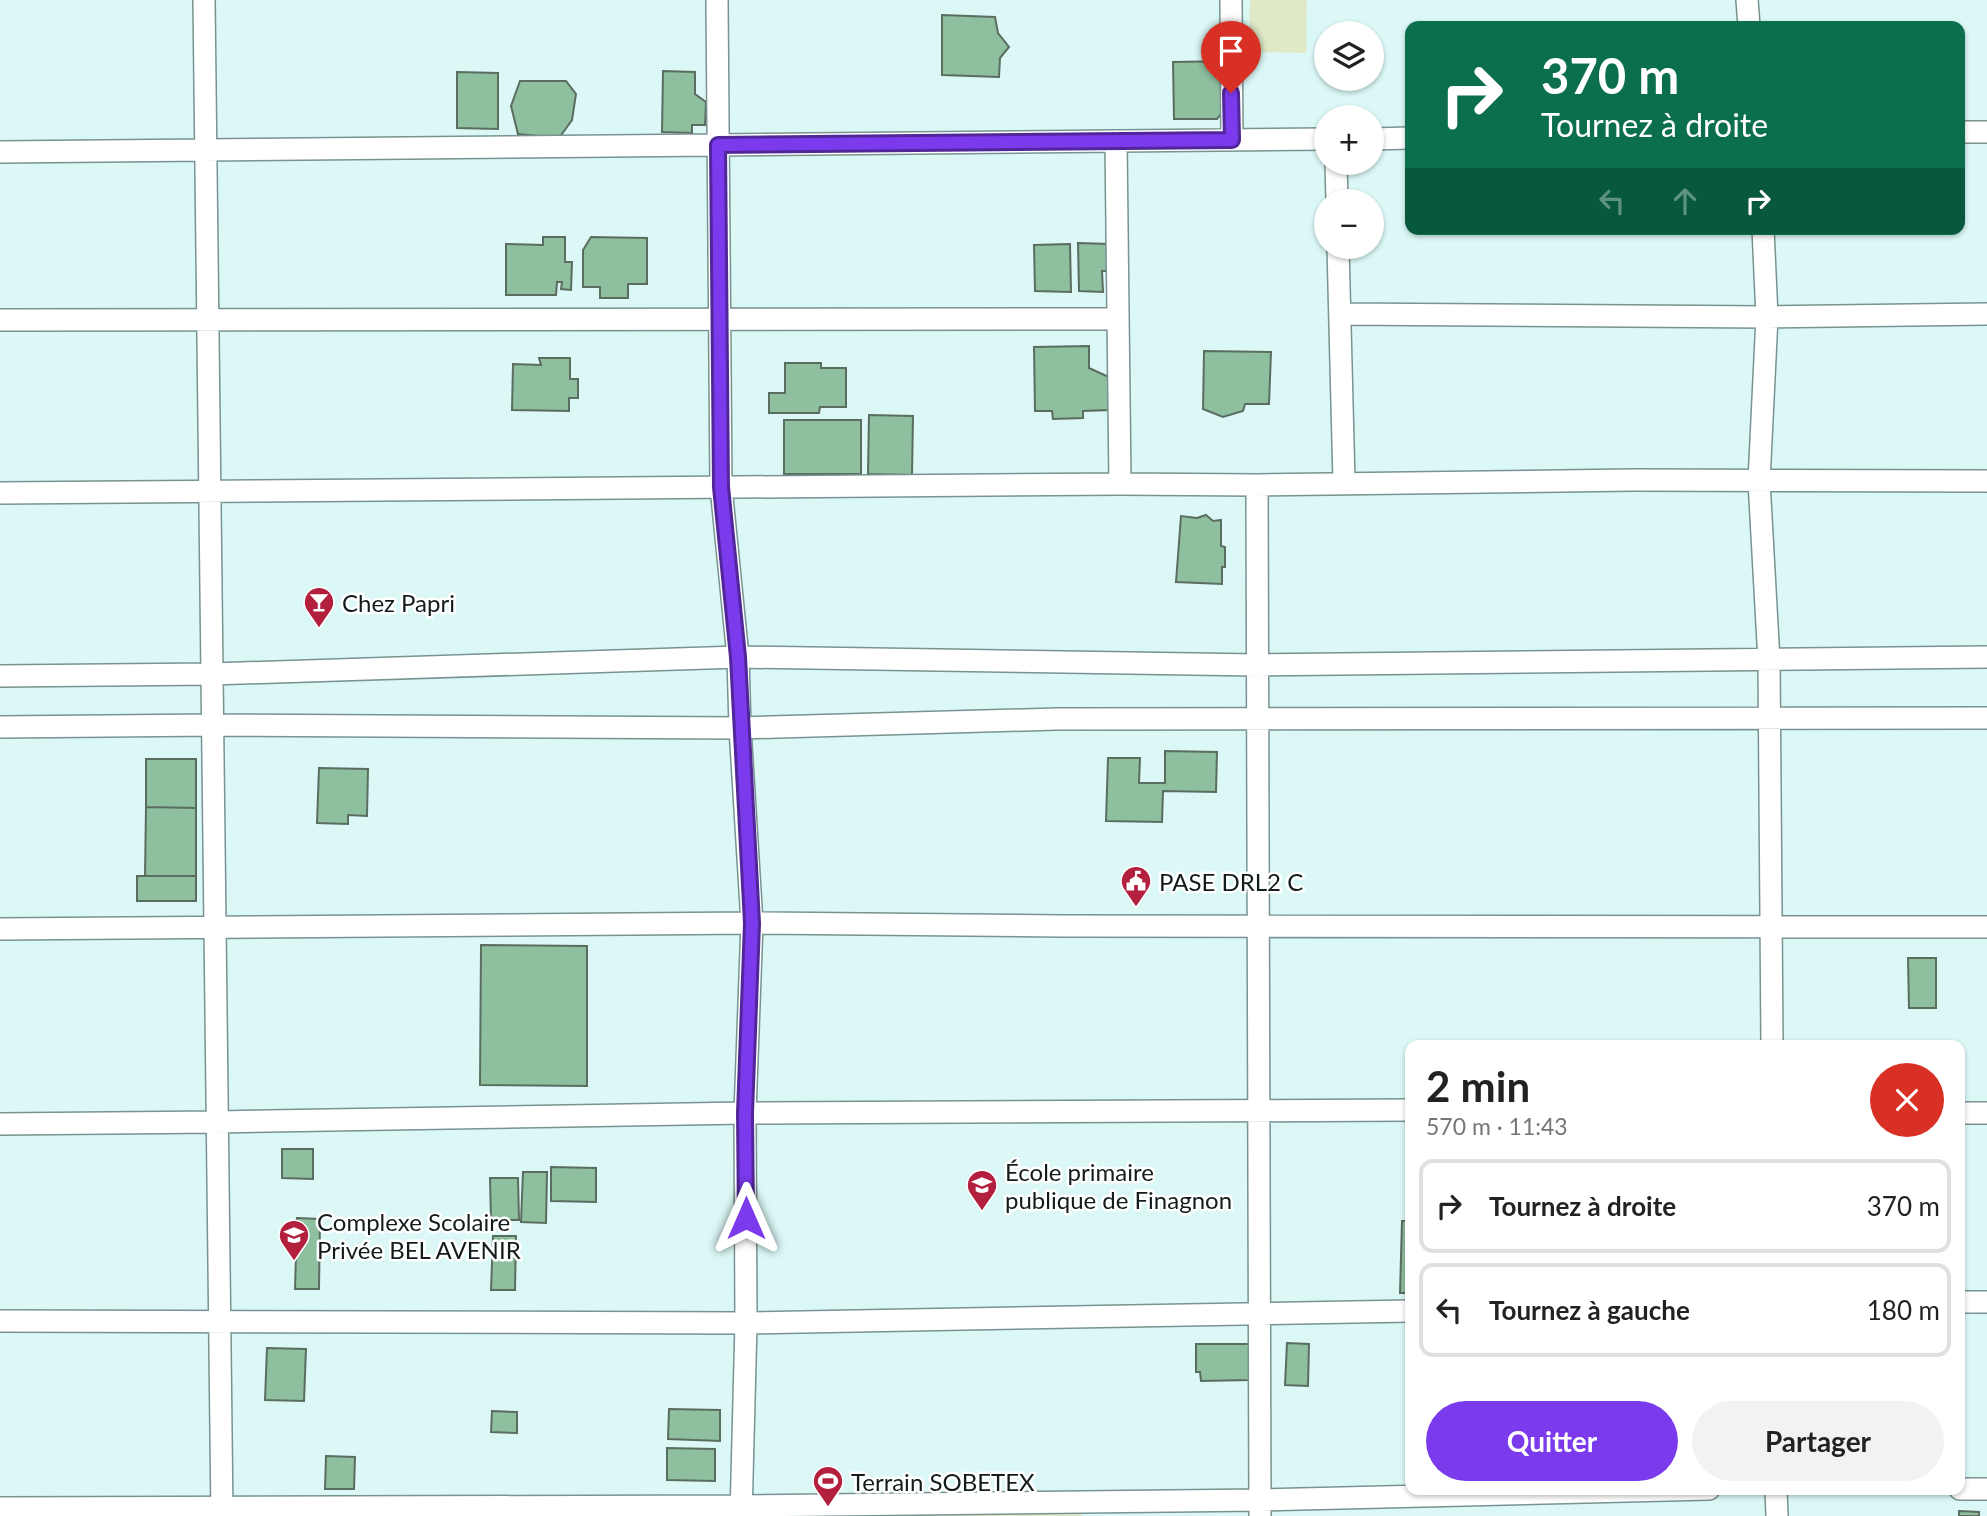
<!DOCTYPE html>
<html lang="fr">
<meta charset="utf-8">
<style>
:root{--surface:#fff;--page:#f2f2f2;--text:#222;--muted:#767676;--line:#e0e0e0;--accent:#7c3aed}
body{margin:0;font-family:Lato,sans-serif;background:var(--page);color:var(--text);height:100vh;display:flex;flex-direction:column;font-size:26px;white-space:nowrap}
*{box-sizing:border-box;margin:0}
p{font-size:23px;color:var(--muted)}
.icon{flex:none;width:38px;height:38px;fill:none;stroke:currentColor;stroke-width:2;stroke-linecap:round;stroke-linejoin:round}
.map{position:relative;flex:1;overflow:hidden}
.side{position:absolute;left:1405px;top:1040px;width:560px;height:455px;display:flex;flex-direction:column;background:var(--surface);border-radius:14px;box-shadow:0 2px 5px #0004}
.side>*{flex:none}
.guide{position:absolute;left:1405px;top:21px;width:560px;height:214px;border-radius:14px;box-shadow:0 2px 5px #0004;background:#0b6e4f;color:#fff;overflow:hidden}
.buttons{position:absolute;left:1314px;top:21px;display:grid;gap:14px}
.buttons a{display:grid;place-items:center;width:70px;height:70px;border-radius:50%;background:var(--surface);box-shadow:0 2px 5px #0004;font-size:35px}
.pin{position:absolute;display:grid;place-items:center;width:60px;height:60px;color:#fff;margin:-72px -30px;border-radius:50% 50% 50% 0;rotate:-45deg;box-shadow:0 0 7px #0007}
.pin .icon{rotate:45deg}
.me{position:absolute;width:77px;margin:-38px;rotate:0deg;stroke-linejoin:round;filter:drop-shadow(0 0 5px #0008)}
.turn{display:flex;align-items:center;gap:24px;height:147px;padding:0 21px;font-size:32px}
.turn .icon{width:91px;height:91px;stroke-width:2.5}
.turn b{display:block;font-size:49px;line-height:60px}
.lanes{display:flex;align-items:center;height:66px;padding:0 21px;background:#0003;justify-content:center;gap:35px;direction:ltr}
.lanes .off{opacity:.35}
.round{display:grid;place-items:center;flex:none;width:74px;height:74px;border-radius:37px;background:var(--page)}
.head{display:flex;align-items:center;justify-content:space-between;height:119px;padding:0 21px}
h1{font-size:42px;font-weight:700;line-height:52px}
.primary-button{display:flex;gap:14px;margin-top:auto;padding:14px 21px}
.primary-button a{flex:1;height:80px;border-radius:42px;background:var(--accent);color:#fff;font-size:28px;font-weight:700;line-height:80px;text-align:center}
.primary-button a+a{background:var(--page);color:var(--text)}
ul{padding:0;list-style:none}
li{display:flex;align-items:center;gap:21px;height:94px;margin:0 14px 10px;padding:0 7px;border:4px solid var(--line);border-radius:14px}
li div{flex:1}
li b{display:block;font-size:26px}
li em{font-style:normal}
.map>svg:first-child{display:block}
.green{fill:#dfe9c6}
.building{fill:#8ebf9f;stroke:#5a6d60;stroke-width:2}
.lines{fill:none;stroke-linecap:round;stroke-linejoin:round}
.street-casing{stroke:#789391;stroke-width:24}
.street{stroke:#fff;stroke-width:21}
.route-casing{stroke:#51269a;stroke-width:18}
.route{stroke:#7c3aed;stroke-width:12}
.labels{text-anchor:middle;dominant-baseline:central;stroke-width:5;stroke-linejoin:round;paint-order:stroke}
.poi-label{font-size:24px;fill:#121c1c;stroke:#fff;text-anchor:start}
</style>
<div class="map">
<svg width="1987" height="1516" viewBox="0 0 1987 1516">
<rect width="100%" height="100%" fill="#dbf8f6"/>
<path class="green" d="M1250,0h57l-1,53 -57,-1z
M1082,1511v5h-338z"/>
<path class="building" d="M942,15l53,2 3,16 11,14 -9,11 -1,19 -57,-2z
M1228,61l-4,49 -7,9h-43l-1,-57z
M663,71l32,1v22l11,8 -1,23h-13v8l-30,-1z
M457,72l41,1v56l-41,-1z
M520,81h46l10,13 -4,26 -13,18 -41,-4 -7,-28z
M543,237h22v25h7l-1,28 -10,-1 1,-7h-5l-1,13h-50v-51l37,1z
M591,237l56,1v46h-19v14h-28v-11h-17v-37z
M1078,243l32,1 2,27h-10l1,21 -24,-1z
M1070,244l1,48 -36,-1 -1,-46z
M1089,346v22l22,10v32l-28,1v7l-30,1 -1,-8h-17l-1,-64z
M1204,351l67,1 -2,52h-24l-2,7 -20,6 -20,-8z
M539,358h31v21h8v19h-9v13l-57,-1 1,-46 28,1z
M785,363h36v5h25v39h-26l-1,6h-50v-20h16z
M869,415l44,1 -1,59 -44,-1z
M784,420h77v54h-77z
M1206,515l7,6 8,-1v26l4,1v20h-3v17l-46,-2 5,-66 16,2z
M1165,751l52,1 -1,40 -53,-1 -1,31 -56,-1 2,-63h32l-1,25h26z
M146,759h50v49l-50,-1z
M319,768l49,1 -1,47 -19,-1v9l-31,-1z
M146,807l50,1v68h-51z
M137,876h59v25h-59z
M481,945l106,1v140l-107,-1z
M1908,958h28v50h-27z
M282,1149h31v30l-31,-1z
M551,1167l45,1v34l-45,-1z
M523,1172h24l-1,51 -25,-1z
M490,1178h28l1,42h-28z
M297,1218l23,1 -1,70h-24z
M1402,1221h8v72h-10z
M493,1236h23l-1,54h-24z
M1287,1343l22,1 -1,42 -23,-1z
M1196,1344h53l1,36 -49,1 -1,-9h-4z
M267,1348l39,1 -2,52 -39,-1z
M669,1409l51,1v31l-52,-2z
M492,1411l25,1v21l-26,-1z
M667,1448l48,1v32l-48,-1z
M326,1456l29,1 -1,32h-29z
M1959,1511l20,1v4h-20z"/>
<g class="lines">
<g class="street-casing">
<path id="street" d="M204,0l18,1516
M717,0l4,487 17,170 2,71 12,195 -7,190 1,210 -5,193
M1231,0l1,140
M1747,0l2,26
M1960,132h27
M1372,139l38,-1
M1116,141l4,343
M0,152l1326,-13
M1336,163l1,38
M1763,229l4,88 -8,164 10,180 3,384
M1338,247l6,235
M1340,314l427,3 220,-3
M0,320l1118,-1
M1257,485l3,1031
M0,493l1120,-9 137,1 376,-5 354,1
M0,676l212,-2 526,-17 519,8 730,-8
M0,727l213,-2 527,3 316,-9 931,-1
M0,929l752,-6 311,3 924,1
M1960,1113h27
M0,1124l217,-2 528,-9 665,-3
M1960,1302h27
M0,1321l746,2 664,-12
M1776,1489l1,27
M1960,1489h27
M0,1508l741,-2 519,-6 449,-11"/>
</g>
<use href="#street" class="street"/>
</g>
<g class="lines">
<g class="route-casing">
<path id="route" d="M746,1218l-1,-105 7,-190 -14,-266 -17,-170 -3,-342 514,-5 -1,-47"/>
</g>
<use href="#route" class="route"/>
</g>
<defs>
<g id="bar-pin" transform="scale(1.575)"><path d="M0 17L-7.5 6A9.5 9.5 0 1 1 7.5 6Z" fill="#b3203e" stroke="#fff"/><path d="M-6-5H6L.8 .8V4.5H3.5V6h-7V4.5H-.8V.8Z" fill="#fff"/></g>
<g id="civic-pin" transform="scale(1.575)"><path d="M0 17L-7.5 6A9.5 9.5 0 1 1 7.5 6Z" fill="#b3203e" stroke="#fff"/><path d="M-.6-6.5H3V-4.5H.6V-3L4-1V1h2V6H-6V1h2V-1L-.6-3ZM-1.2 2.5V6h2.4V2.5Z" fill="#fff"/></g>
<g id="school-pin" transform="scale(1.575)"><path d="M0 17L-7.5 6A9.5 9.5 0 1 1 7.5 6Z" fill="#b3203e" stroke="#fff"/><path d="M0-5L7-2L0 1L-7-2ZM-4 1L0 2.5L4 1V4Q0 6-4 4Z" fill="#fff"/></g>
<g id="stadium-pin" transform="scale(1.575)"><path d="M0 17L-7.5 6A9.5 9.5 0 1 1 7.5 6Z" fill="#b3203e" stroke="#fff"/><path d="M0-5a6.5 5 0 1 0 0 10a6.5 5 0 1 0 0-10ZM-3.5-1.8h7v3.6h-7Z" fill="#fff"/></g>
</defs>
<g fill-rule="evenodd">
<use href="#bar-pin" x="319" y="602"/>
<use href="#civic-pin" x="1136" y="881"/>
<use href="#school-pin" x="982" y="1185"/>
<use href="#school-pin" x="294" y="1235"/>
<use href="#stadium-pin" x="828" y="1481"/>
</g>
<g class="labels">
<g class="poi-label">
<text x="342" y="602">Chez Papri</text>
<text x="1159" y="881">PASE DRL2 C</text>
<text x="1005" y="1171">École primaire<tspan x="1005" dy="28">publique de Finagnon</tspan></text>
<text x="317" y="1221">Complexe Scolaire<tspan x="317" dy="28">Privée BEL AVENIR</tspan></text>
<text x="851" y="1481">Terrain SOBETEX</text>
</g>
</g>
</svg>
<div class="buttons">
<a><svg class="icon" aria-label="layers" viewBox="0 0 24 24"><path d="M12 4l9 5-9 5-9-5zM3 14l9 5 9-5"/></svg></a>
<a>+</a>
<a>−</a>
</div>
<div class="pin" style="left:1231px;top:93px;background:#d93025"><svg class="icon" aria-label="arrive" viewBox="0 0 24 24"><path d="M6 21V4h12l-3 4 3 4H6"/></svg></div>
<svg class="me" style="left:746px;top:1218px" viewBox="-20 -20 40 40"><path d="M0-17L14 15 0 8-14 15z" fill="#7c3aed" stroke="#fff" stroke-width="4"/></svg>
<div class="guide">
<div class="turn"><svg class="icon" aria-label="right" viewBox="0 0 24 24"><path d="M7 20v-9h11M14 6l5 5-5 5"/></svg><div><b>370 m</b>Tournez à droite</div></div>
<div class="lanes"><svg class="icon off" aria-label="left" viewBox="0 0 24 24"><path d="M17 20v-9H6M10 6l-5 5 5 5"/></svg><svg class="icon off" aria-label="ahead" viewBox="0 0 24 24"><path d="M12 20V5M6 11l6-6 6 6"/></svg><svg class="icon" aria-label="right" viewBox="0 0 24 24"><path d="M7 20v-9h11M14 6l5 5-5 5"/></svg></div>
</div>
<section class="side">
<div class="head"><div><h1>2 min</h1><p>570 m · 11:43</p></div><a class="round" style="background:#d93025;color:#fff"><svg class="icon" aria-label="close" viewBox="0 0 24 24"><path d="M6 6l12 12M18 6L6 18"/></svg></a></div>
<ul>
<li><svg class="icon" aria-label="right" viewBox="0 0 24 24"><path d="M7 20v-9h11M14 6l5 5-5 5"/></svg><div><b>Tournez à droite</b></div><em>370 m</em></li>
<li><svg class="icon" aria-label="left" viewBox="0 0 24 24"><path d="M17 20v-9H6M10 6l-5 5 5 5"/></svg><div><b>Tournez à gauche</b></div><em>180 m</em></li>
</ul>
<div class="primary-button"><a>Quitter</a><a>Partager</a></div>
</section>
</div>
